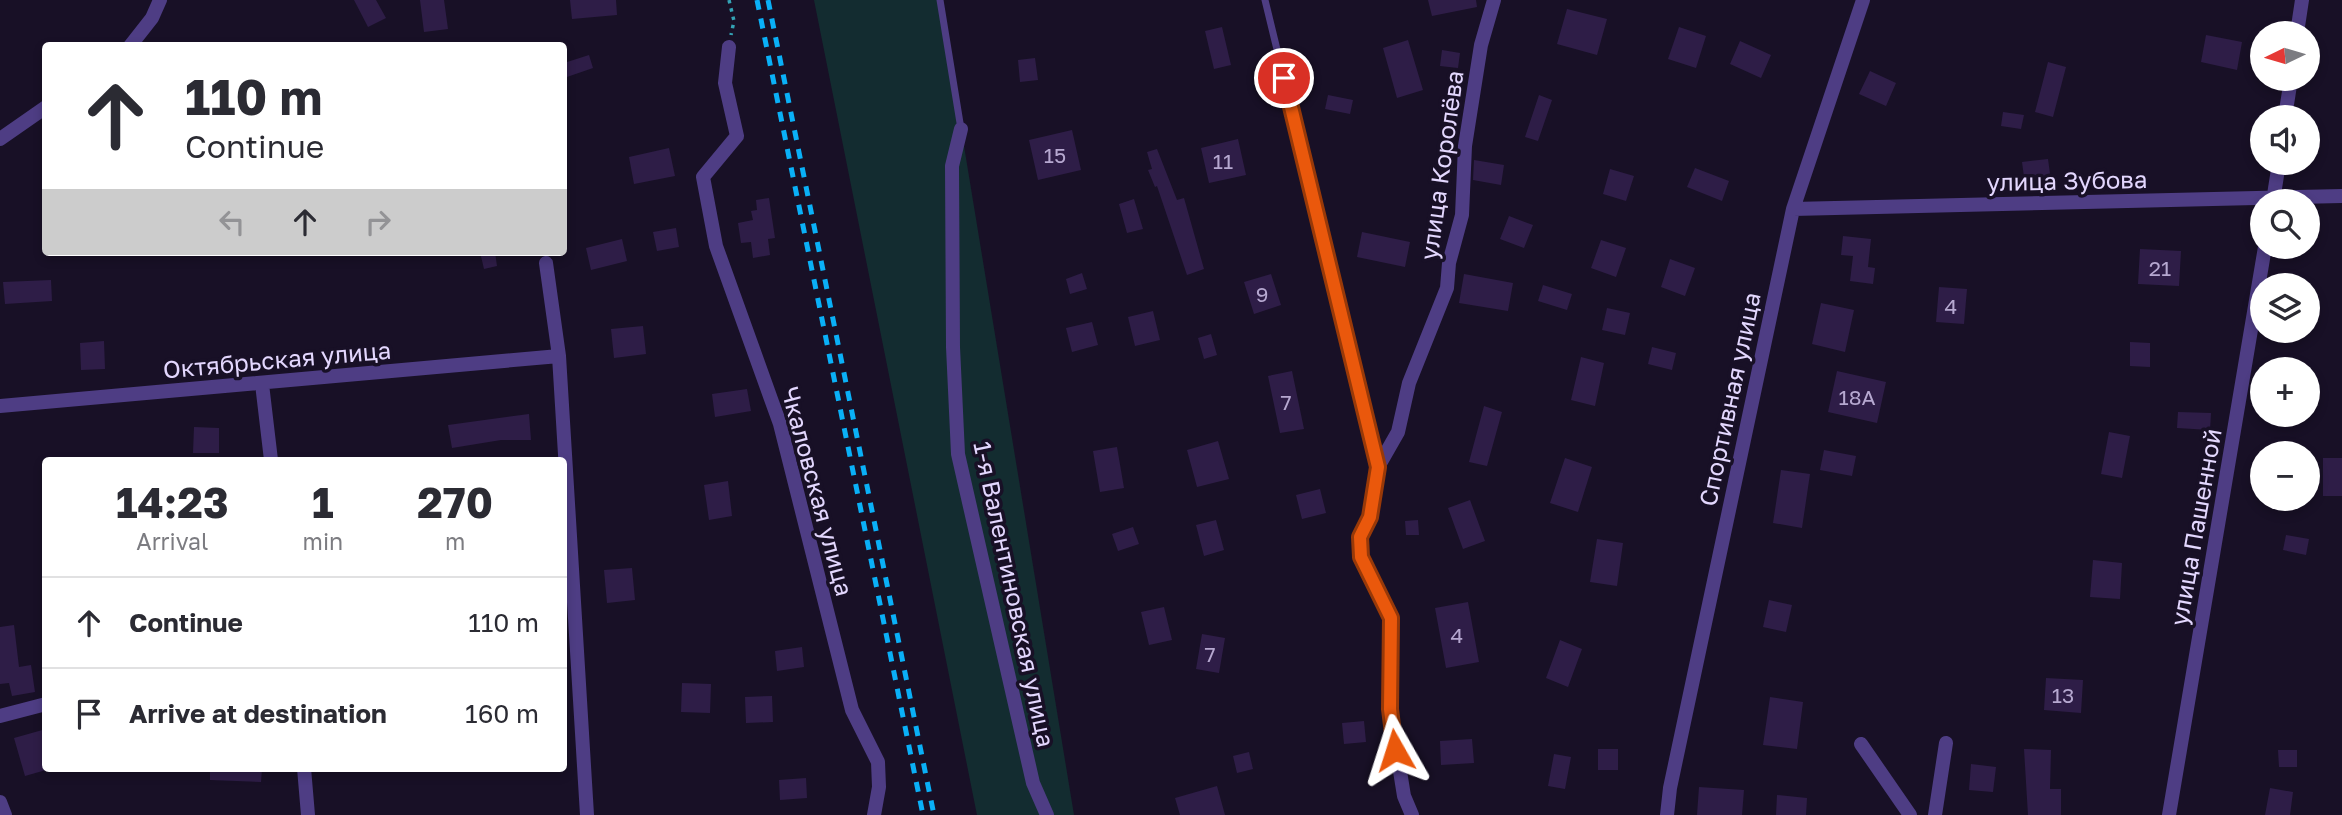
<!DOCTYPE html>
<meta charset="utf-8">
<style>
:root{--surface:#fff;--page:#f7f7f7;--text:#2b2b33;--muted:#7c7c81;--line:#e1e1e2}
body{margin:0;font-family:"Golos Text",sans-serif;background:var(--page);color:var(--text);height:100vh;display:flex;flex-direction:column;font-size:26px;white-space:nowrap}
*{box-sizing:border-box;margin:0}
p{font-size:23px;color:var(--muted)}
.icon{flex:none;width:38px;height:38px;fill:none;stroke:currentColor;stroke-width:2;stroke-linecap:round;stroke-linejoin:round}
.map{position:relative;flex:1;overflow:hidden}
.details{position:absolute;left:42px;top:457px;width:525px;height:315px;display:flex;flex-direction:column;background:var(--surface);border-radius:7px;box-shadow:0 4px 10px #0003}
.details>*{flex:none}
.top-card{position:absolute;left:42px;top:42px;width:525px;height:214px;border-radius:7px;box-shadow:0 4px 10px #0003;background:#fff;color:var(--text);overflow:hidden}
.needle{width:46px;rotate:265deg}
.fabs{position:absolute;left:2250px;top:21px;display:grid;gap:14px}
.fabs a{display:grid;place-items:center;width:70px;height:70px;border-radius:50%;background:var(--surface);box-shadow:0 4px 10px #0003;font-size:35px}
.pin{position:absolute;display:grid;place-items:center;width:60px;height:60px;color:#fff;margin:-30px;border:4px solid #fff;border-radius:50%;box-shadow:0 2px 7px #0007}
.me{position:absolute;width:77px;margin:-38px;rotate:354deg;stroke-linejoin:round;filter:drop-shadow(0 0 5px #0008)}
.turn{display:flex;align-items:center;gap:24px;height:147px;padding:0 28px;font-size:32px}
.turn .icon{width:91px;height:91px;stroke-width:2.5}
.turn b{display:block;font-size:49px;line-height:60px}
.lanes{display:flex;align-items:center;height:66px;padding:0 28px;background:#0003;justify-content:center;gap:35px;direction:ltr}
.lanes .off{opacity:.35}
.eta{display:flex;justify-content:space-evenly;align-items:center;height:119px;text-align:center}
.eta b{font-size:42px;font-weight:700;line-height:49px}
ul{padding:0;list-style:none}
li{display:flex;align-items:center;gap:21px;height:91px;padding:0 28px;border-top:2px solid var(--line)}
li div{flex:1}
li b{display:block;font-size:26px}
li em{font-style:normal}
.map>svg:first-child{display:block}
.green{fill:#132c30}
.building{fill:#2e1d47}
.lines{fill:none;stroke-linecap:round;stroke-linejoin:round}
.path{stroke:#34a3b5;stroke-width:3.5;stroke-dasharray:3.5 5;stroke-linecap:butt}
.service{stroke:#4e3d84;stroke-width:7}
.minor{stroke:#4e3d84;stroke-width:14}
.rail{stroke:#0ab0f7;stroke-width:5;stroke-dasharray:10 9;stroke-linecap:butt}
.route-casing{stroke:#983908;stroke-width:18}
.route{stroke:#ea580c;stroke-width:12}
.labels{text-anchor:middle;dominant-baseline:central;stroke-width:7;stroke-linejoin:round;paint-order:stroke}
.number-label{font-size:21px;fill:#b6a8d0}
.street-label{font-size:24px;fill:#e3d7fe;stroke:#181026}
</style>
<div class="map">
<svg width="2342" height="815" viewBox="0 0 2342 815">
<rect width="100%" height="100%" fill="#181026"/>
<path class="green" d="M814,0h126l134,815h-97z"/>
<path class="building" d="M354,0h22l10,18 -18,9z
M420,0h24l4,29 -24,3z
M570,0h46l1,15 -45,4z
M1428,0h48l1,7 -45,9z
M1567,9l40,10 -10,36 -40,-11z
M1222,27l9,38 -17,4 -9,-38z
M1679,27l27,9 -10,32 -28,-9z
M2206,35l36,7 -5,28 -36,-8z
M1408,40l15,50 -26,8 -14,-50z
M1740,41l31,14 -10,23 -31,-14z
M1442,50l18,3 -2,15 -18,-2z
M589,55l4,13 -29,10v-15z
M1035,58l3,22 -18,2 -2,-22z
M2048,62l18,5 -13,50 -18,-5z
M1870,71l26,12 -10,23 -27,-12z
M1328,95l25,5 -3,14 -25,-5z
M1539,95l13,5 -14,41 -13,-4z
M2003,112l21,3 -3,14 -20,-3z
M1072,130l9,40 -43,10 -9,-40z
M1238,139l8,36 -37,8 -8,-35z
M669,148l6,28 -41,8 -5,-27z
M1157,149l20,51 7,-2 20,71 -17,6 -30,-89 -2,1 -7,-17 4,-1 -5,-17z
M2048,159l3,22 -26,3 -3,-22z
M1474,160l30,5 -3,20 -28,-5z
M1695,168l34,13 -7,20 -35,-14z
M1610,169l24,7 -8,25 -23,-7z
M769,198l6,40 -7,1 2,16 -17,3 -2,-16 -10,1 -3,-20 15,-3 -2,-9 6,-1 -1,-10z
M1134,199l9,30 -16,4 -8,-29z
M1509,216l24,9 -9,23 -24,-9z
M676,228l3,19 -22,4 -4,-19z
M1362,232l48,10 -5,25 -48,-10z
M1843,236l28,3 -3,28 7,1 -2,16 -23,-3 3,-25 -12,-1z
M622,239l5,22 -36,9 -5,-22z
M1601,240l25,8 -10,29 -25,-9z
M2140,249l41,2 -2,35 -41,-2z
M480,252h15l2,14 -13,3z
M1670,259l25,9 -10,28 -24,-9z
M1082,273l5,16 -17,5 -4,-15z
M1271,274l10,31 -27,9 -10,-32z
M1464,274l49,9 -5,28 -49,-8z
M51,280l1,21 -47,3 -2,-22z
M1543,285l29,9 -5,16 -29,-9z
M1939,287l28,2 -3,35 -28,-2z
M1821,303l33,7 -9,42 -33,-8z
M1607,308l23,5 -5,22 -23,-5z
M1153,311l7,29 -25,6 -7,-29z
M1092,322l6,23 -26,7 -6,-24z
M643,326l3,28 -32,4 -3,-29z
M1211,334l6,21 -13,4 -6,-21z
M104,341l1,28 -24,1 -1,-27z
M2130,342l20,1v24l-20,-1z
M1652,347l24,6 -4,17 -24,-6z
M1581,357l23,6 -9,43 -24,-6z
M1292,371l12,58 -24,4 -12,-57z
M1837,371l49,11 -9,41 -49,-11z
M747,389l4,22 -36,6 -3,-23z
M1484,406l18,6 -15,54 -18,-4z
M2178,412l33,1 -1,17 -33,-2z
M529,414l2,26h-30l-49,8 -4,-23z
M194,427l25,1v25h-26z
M2109,432l21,4 -8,42 -21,-4z
M1218,441l11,38 -32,8 -10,-37z
M1117,447l7,41 -24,4 -7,-41z
M1824,450l32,6 -4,20 -32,-6z
M1565,458l27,9 -14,45 -28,-9z
M2323,458h19v38h-19z
M1781,470l29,4 -8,54 -29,-5z
M728,481l4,35 -23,4 -5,-35z
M1320,489l6,24 -24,6 -6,-24z
M1470,500l15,41 -22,8 -15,-41z
M1216,520l8,30 -20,6 -8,-31z
M1418,520l1,15h-13l-1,-14z
M1133,527l6,17 -21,7 -6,-17z
M2286,535l23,4 -3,16 -23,-5z
M1597,539l26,4 -6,43 -27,-4z
M2093,560l29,3 -2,36 -30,-2z
M632,568l3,32 -28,3 -3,-33z
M1769,600l23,5 -6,27 -23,-5z
M1468,602l11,60 -33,6 -11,-60z
M1164,607l8,33 -23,5 -8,-33z
M14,625l5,42 12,-2 4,27 -23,4 -3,-13 -9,1v-57z
M1202,634l23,4 -6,35 -23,-4z
M1560,640l22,9 -14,38 -22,-9z
M802,647l2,20 -27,4 -2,-20z
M2046,678l37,2 -2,33 -37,-3z
M682,683l29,1 -1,29 -29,-1z
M772,696l1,26 -27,1 -1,-26z
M1770,697l33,5 -6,47 -34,-4z
M1364,721l2,21 -22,2 -2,-21z
M46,729v41l-21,6 -11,-38z
M1472,739l2,24 -33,2 -1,-24z
M1598,749h20v21h-20z
M2024,749l27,1 -1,39h11v26h-33z
M2278,750h19v17h-18z
M1249,752l4,17 -16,4 -4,-17z
M1554,754l17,3 -6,32 -17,-3z
M1971,764l25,3 -3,25 -24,-2z
M210,768h52l-1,14 -51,-2z
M806,778l1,20 -27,2 -1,-20z
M1217,786l8,29h-45l-5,-17z
M1699,787l45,3 -2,25h-45z
M2270,788l23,4 -3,23h-25z
M1777,795l30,3 -1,17h-30z"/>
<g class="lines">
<path class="path" d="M729,0l5,21 -3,14"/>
<path class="service" d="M940,0l21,129
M1265,0l113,466"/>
<path class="minor" d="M2297,33l5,-33
M130,46l22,-28 8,-18
M729,47l-4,36 12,53 -34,41 13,69 64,178 72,286 26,52 1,25 -5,28
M2285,117l6,-38
M961,129l-9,37 1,181 5,107 75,329 14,32
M0,139l46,-32
M2273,201l6,-38
M1793,209l549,-13
M546,263l13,93 28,459
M262,384l9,76
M0,406l559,-50
M0,716l46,-12
M1861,744l49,71
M304,768l4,47
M0,802l5,13
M1412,815l-8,-19 -14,-87 1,-91 -30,-61 -1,-20 10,-20 8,-50 20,-35 11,-49 38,-95 2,-25 13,-48 3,-69 16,-101 13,-45
M1667,815l3,-27 123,-579 70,-209
M1935,815l11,-72
M2169,815l96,-568"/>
<path class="rail" d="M757,0l166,815
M768,0l166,815"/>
</g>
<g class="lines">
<g class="route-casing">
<path id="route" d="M1284,78l94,389 -8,50 -10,20 1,20 30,61 -1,91 5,41"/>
</g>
<use href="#route" class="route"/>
</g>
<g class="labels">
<g class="number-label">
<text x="1055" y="155">15</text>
<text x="1223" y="161">11</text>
<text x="2160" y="268">21</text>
<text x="1262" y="294">9</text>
<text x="1951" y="306">4</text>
<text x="1857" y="397">18А</text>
<text x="1286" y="402">7</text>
<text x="1457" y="635">4</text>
<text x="1210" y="654">7</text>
<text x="2063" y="695">13</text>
</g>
<g class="street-label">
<text transform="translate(1441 165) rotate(-82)">улица Королёва</text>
<text transform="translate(2067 180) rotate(-1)">улица Зубова</text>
<text transform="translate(277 359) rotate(-5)">Октябрьская улица</text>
<text transform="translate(1729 399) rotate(-78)">Спортивная улица</text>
<text transform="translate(818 491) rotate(75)">Чкаловская улица</text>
<text transform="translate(2195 527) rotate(-80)">улица Пашенной</text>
<text transform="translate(1015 594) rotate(78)">1-я Валентиновская улица</text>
</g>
</g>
</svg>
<div class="fabs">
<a><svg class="needle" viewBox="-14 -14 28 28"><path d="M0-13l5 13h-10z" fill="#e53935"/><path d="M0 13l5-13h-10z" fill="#7c7c81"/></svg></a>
<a><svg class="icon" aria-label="sound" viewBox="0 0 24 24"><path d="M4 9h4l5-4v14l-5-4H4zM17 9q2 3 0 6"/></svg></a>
<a><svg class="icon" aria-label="search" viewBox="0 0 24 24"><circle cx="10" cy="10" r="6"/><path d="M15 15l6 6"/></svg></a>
<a><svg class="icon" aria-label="layers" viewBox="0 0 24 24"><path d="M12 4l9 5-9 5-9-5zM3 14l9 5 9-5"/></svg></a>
<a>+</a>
<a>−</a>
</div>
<div class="pin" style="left:1284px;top:78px;background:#d93025"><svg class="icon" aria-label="arrive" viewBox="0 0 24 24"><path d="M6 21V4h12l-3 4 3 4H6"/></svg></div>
<svg class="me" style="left:1395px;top:750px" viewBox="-20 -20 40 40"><path d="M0-17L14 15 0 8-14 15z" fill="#ea580c" stroke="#fff" stroke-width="4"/></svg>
<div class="top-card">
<div class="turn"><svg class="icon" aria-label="ahead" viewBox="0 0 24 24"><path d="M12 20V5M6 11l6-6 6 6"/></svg><div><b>110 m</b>Continue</div></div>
<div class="lanes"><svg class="icon off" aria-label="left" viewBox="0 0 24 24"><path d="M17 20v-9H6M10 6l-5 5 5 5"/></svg><svg class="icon" aria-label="ahead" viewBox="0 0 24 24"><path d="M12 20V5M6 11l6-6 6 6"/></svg><svg class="icon off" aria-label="right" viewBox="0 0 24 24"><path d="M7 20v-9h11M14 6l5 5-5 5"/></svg></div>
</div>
<section class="details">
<div class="eta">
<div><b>14:23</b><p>Arrival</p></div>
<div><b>1</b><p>min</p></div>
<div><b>270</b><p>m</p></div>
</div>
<ul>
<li><svg class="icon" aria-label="ahead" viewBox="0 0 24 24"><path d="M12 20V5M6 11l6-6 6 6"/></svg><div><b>Continue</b></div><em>110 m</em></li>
<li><svg class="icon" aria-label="arrive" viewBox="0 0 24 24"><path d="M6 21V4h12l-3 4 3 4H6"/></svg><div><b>Arrive at destination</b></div><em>160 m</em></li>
</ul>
</section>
</div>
